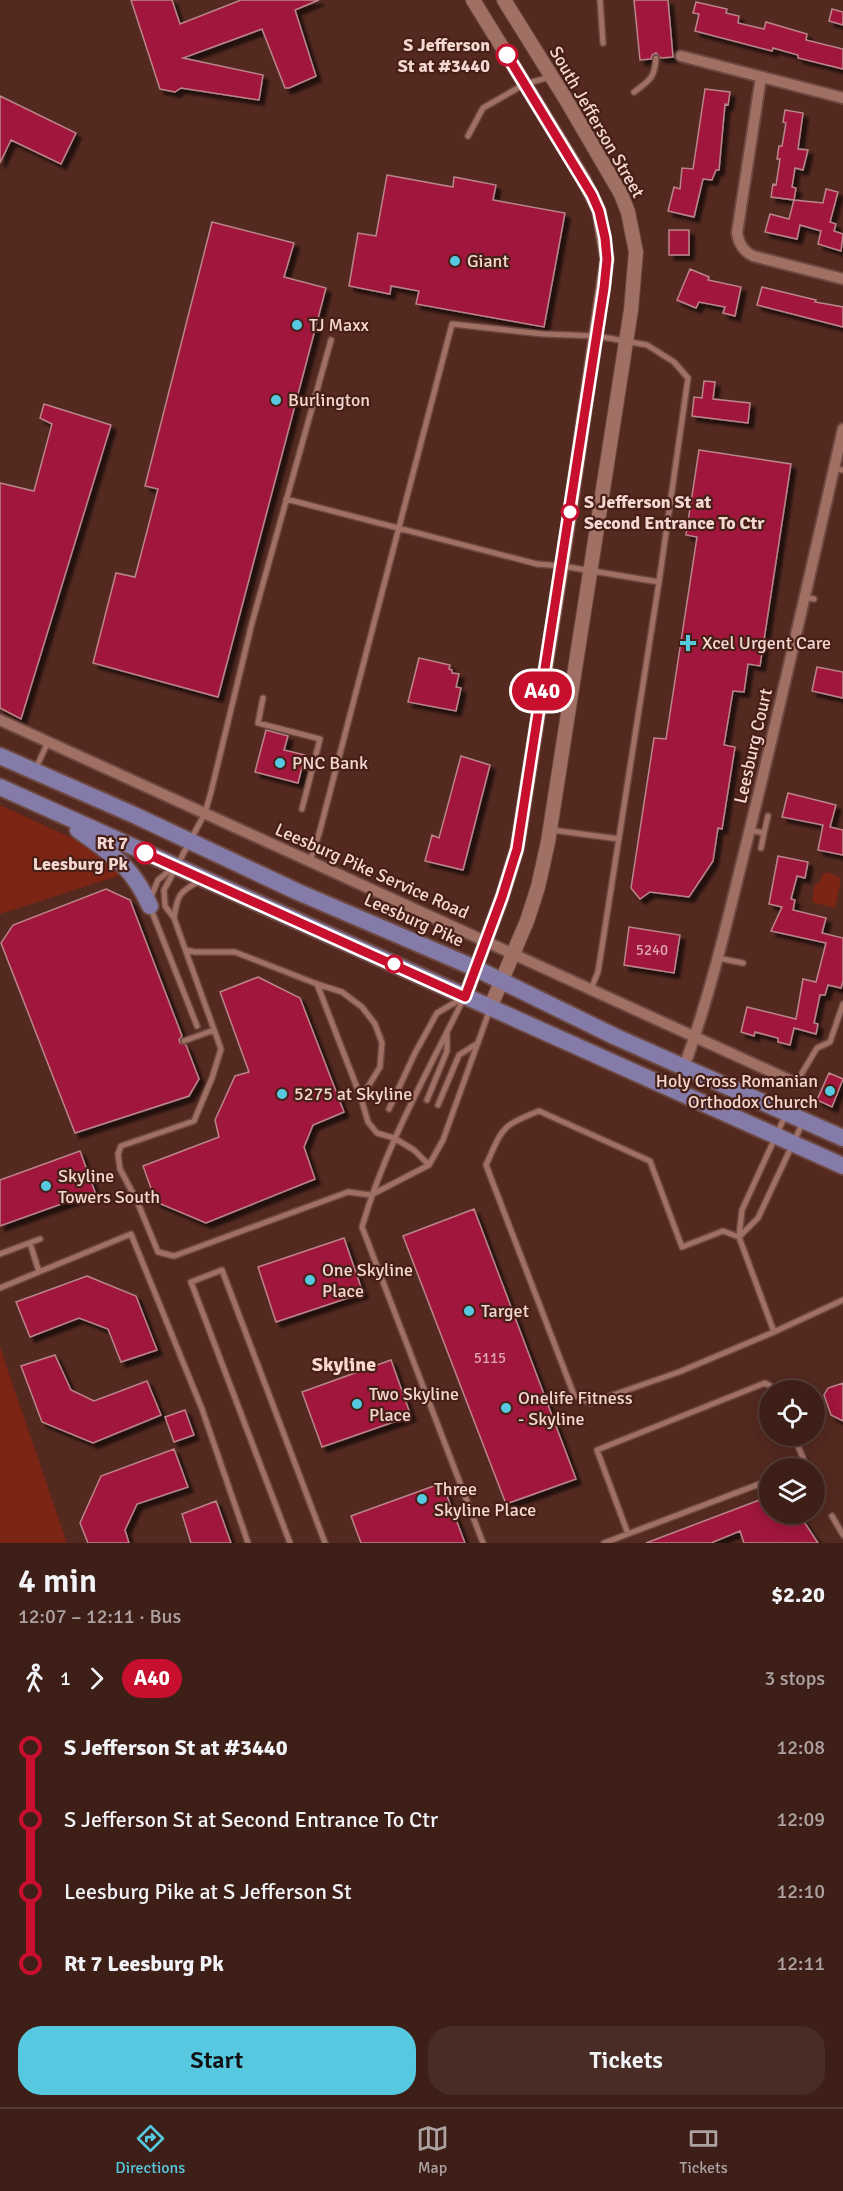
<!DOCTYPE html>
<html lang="en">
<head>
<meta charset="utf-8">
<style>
	body { margin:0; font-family:Signika,sans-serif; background:#492c25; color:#f1f3f6; height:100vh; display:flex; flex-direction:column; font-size:22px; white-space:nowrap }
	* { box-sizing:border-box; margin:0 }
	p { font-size:20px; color:#ada2a2 }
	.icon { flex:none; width:33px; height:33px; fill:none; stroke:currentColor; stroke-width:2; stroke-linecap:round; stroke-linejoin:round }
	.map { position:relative; height:1543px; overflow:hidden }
	.details { display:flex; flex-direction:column; background:#3e1f18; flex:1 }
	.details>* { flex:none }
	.badge { padding:0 12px; border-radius:20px; font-size:21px; line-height:39px }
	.buttons { position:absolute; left:759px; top:1380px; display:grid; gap:12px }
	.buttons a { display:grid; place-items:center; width:66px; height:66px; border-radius:50%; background:#3e1f18; box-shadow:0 3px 15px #0003,0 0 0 2px #573d37; font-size:30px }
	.map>.badge { position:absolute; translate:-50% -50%; box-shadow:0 0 0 3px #fff }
	.legs { display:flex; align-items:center; gap:9px; height:66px; padding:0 18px; font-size:20px }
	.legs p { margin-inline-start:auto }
	.head { display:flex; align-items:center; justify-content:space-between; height:102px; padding:0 18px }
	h1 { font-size:33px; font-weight:600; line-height:45px }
	.primary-button { display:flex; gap:12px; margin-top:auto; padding:12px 18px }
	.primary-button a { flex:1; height:69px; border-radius:24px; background:#56c9e1; color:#111; font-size:24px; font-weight:600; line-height:69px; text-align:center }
	.primary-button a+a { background:#492c25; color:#f1f3f6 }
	ul { padding:0 18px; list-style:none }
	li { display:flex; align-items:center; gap:21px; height:72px; font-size:22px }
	li i { display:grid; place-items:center; width:9px; height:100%; margin:0 8px; background:currentColor }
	li i::after { content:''; width:15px; height:15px; margin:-8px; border:4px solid; border-radius:50%; background:#3e1f18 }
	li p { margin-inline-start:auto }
	li:first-child i { background:linear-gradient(#0000 50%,currentColor 0) }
	li:last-child i { background:linear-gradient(currentColor 50%,#0000 0) }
	.menu { display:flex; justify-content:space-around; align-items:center; height:84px; border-top:2px solid #573d37; background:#3e1f18; font-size:16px; color:#ada2a2 }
	.menu a { display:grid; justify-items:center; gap:3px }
	.menu .on { color:#56c9e1 }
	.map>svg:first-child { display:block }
	.green { fill:#7c2514 }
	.building { fill:#a0173c; stroke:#ba858a; stroke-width:1.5; filter:url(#shadow) }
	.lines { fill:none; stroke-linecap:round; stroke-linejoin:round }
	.service-casing { stroke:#6c4840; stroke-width:8 }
	.minor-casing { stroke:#6c4840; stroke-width:14 }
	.tertiary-casing { stroke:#6c4840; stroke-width:16 }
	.primary-casing { stroke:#6c4840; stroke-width:20 }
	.service { stroke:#a17065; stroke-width:5 }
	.minor { stroke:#a17065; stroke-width:10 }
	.tertiary { stroke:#a17065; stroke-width:14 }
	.primary { stroke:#847ba8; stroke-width:16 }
	.line-1-casing { stroke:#fff; stroke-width:14 }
	.line-1 { stroke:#c8102e; stroke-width:9 }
	.stop-1-dot { fill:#fff; stroke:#c8102e; stroke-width:3 }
	.poi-dot { fill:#56c9e1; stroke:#481f16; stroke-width:2 }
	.labels { text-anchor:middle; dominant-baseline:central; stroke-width:4.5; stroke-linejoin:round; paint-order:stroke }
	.number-label { font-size:15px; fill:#dea7ac }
	.stop-label { font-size:18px; font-weight:bold; fill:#f3d7d1; stroke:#481f16; text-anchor:end }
	.street-label { font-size:18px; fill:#f3d7d1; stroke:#481f16 }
	.poi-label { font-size:18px; fill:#f3d7d1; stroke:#481f16; text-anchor:start }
	.neighbourhood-label { font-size:20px; font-weight:bold; fill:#fad8d1; stroke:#481f16 }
</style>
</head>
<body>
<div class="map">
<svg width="843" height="1543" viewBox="0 0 843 1543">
	<defs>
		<filter id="shadow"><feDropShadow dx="5" dy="5" stdDeviation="1.5" flood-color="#0009"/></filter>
	</defs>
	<rect width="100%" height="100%" fill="#532920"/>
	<path class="green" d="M0,805L89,846L124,874L0,914Z
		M827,872L841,878L835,908L812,902L815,884L820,882L823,874Z
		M0,1346L6,1365L67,1543H0Z"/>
	<path class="building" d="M131,0H172L180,24L241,0H319L295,10L316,76L289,88H285L262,29L183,58L263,75L259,100L181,88L175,92L160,89Z
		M634,0H668L673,57L661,58L656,53L652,55L651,59L640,60Z
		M696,2L727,9L726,13L739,16L738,23L764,29L766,22L807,34L806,40L843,49V69L798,58V55L773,48L772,51L695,31L699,14L693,13Z
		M832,9L843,12V25L829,21Z
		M705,89L730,92L728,105L725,104L719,170H716L712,180L703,179L694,217L668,211L674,187L680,189L682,168L693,169Z
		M0,96L76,133L61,164L11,140L0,163Z
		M785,110L803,113L798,149L808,150L803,170L795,168L792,187L796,188L794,200L823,203L826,189L838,192L830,222L836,224L834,231L843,234L841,251L818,244L821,231L800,225L797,239L765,232L770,214L789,219L794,200L771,197L773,184L776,185L780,159H777L779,146H782L786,123L783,122Z
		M387,175L453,187L454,177L496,185L493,200L565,213L544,327L416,304L419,291L391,286L390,294L349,286L358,233L376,236Z
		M212,222L294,243L284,277L326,288L218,697L93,663L116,573L135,577L158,489L145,486Z
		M669,230H689V255H669Z
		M690,269L709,277L708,280L741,287L735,316L723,313L725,307L699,302L696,308L677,300Z
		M762,287L816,300L815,302L843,307V327L757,305Z
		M704,381L715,382L713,399L750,403L748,423L692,416L694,397L702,398Z
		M44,404L111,425L21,719L0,708V483L34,491L52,424L40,418Z
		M699,450L791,464L760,666L748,664L744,692L733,691L724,745L735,747L722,829L718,828L713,861L689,897L650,892L640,899L631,888L654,738L666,739L697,537L686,535Z
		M419,658L450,665L449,669L452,670V673L459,674L456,687L461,688L456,711L408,702Z
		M817,667L843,672V698L812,691Z
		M266,730L288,736L284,750L305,755L298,783L255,772Z
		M461,756L490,765L463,870L425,861L432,835L439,838Z
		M788,793L836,805L830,827L843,830V855L818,850L823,825L782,817Z
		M778,856L808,862L805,878L797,876L791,899L795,900L793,910L826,918L822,933L843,938V981L841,988L828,985L825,995H820L814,1023L818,1024L816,1034L794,1028L790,1045L778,1042V1038L755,1032L754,1036L741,1032L747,1007L796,1019L803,979L816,982L826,943L771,931L782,907L769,904Z
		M106,889L130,900L182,1036L179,1040L180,1043L186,1045L199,1079L189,1096L75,1133L1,943L13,925Z
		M629,927L680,935L674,973L624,965Z
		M258,977L300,998L344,1112L313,1125L304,1147L315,1179L206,1223L156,1202L143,1166L219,1137L215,1120L235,1076L249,1072L220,992Z
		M829,1073L843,1079L832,1107L817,1100Z
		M80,1151L95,1192L0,1226V1180Z
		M474,1209L576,1479L506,1504L403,1236Z
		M344,1238L363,1293L276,1322L258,1267Z
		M87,1276L136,1296L157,1350L121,1362L108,1329L79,1318L30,1337L16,1302Z
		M55,1355L71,1390L94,1401L147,1381L161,1415L93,1443L42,1422L21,1366Z
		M391,1360L411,1416L322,1447L302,1392Z
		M843,1383V1421L831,1415L824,1395L828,1388Z
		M185,1410L194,1435L174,1442L165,1417Z
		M174,1449L188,1487L137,1504L125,1530L129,1543H88L80,1523L101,1476Z
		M442,1483L465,1543H361L351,1516Z
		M770,1496V1514H799L818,1543H744L740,1531L711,1543H646Z
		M216,1501L231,1543H191L182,1514Z"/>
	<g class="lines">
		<g class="service-casing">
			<path id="service" d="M600,0L603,43
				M634,92C649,81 655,78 656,58
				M468,136L483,108L525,84L550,77
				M331,340L252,623L211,792L205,813L164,890L165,906L174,918L221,1049L212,1078L194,1121L121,1146L118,1154L120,1169L137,1201L158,1252L174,1256L348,1192L371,1195L429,1165L443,1140L490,1009
				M834,469L843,470
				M286,499L537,564L562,566L659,582
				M805,597L814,599
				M263,698L258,723L320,739L302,809
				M35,770L48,742
				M552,830L619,839
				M750,830L764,833L768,816
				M761,848L764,833
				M310,861L319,834L452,324L543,334L597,336L647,345L674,362L688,378L659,582L601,953L598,972L591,989
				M151,897L158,880L174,867
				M151,909L197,1026
				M174,918C177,895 180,891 200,881
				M186,950L195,952H235L317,984L342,992L362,1007L375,1024L382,1043L380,1067L361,1098
				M718,958L743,963
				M317,984L361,1098L368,1122L377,1133L394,1138L414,1150L429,1165
				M464,998C427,1073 385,1147 362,1227L483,1543
				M184,1041L214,1030
				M796,1083L817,1048L830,1042L843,1004
				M427,1100L447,1051V1034
				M438,1105L459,1055L478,1043
				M389,1109L415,1053L437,1013L461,999
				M740,1236L758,1218L803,1122
				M739,1237L723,1231L682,1247L650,1161L539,1111C500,1126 503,1128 486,1165L574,1395L590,1403L679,1372L774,1332L739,1237L742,1210L786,1114
				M30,1243L39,1272
				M0,1254L40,1239
				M0,1288L131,1234L202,1409L248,1543
				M774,1332L843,1300
				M794,1436L807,1468
				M814,1482L822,1496
				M832,1516L843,1535
				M628,1534L597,1450L765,1383L778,1390
				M290,1543L191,1282L222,1270L325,1543
				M604,1543L770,1480"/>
		</g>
		<g class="minor-casing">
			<path id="minor" d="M681,56L843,98
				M761,77L737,233C739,244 743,251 753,256L843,279
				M0,720L796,1083
				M684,1067C710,996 727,922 745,849C780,709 811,569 843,429"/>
		</g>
		<g class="tertiary-casing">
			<path id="tertiary" d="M465,997L502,897L517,849L567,532L607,259L599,211L584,180L473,0
				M490,1008L527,921L538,887L548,842L631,310L636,252L628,212L621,194L565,98L504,0"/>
		</g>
		<g class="primary-casing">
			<path id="primary" d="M0,756L132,814L298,892L475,968L616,1037L843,1138
				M0,787L843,1166
				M78,830C113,855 132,866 150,906"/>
		</g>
		<use href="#service" class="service"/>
		<use href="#minor" class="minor"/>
		<use href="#tertiary" class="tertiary"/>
		<use href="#primary" class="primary"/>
	</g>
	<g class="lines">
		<g class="line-1-casing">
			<path id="line-1" d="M145,853L465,997L502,897L517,849L604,288L607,259L605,238L599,211L592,195L507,55"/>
		</g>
		<use href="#line-1" class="line-1"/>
	</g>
	<g class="stop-1-dot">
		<circle cx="507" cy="55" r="10"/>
		<circle cx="570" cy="512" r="8"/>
		<circle cx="145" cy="853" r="10"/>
		<circle cx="394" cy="964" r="8"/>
	</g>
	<g class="poi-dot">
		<circle cx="455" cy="261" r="6"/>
		<circle cx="297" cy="325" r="6"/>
		<circle cx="276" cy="400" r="6"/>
		<path d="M685 634h6v6h6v6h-6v6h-6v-6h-6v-6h6z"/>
		<circle cx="280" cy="763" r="6"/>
		<circle cx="830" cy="1091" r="6"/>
		<circle cx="282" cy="1094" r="6"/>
		<circle cx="46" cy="1186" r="6"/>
		<circle cx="310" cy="1280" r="6"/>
		<circle cx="469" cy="1311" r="6"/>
		<circle cx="357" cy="1404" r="6"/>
		<circle cx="506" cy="1408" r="6"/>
		<circle cx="422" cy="1499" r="6"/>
	</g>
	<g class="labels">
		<g class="number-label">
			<text x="652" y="950">5240</text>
			<text x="490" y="1358">5115</text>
		</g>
		<g class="stop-label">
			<text x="490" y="45">S Jefferson<tspan x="490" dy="21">St at #3440</tspan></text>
			<text x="584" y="502" text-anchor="start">S Jefferson St at<tspan x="584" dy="21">Second Entrance To Ctr</tspan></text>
			<text x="128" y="843">Rt 7<tspan x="128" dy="21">Leesburg Pk</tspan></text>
		</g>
		<g class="street-label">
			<text transform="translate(597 122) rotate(60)">South Jefferson Street</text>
			<text transform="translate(753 746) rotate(-77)">Leesburg Court</text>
			<text transform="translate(372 871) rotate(24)">Leesburg Pike Service Road</text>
			<text transform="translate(414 920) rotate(24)">Leesburg Pike</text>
		</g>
		<g class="poi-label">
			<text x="467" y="261">Giant</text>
			<text x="309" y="325">TJ Maxx</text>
			<text x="288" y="400">Burlington</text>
			<text x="702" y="643">Xcel Urgent Care</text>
			<text x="292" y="763">PNC Bank</text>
			<text x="818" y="1081" text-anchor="end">Holy Cross Romanian<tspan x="818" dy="21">Orthodox Church</tspan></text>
			<text x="294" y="1094">5275 at Skyline</text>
			<text x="58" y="1176">Skyline<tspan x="58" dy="21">Towers South</tspan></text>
			<text x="322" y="1270">One Skyline<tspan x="322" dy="21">Place</tspan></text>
			<text x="481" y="1311">Target</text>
			<text x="369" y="1394">Two Skyline<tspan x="369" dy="21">Place</tspan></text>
			<text x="518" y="1398">Onelife Fitness<tspan x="518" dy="21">- Skyline</tspan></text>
			<text x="434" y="1489">Three<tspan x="434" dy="21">Skyline Place</tspan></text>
		</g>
		<g class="neighbourhood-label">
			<text x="344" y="1364">Skyline</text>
		</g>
	</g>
</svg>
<div class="buttons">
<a><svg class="icon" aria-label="locate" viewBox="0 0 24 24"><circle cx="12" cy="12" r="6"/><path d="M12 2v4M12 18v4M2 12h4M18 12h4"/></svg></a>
<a><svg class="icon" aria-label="layers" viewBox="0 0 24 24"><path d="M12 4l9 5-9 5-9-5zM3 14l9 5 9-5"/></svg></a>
</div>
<b class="badge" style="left:542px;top:691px;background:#c8102e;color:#fff">A40</b>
</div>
<section class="details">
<div class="head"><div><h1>4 min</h1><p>12:07 – 12:11 · Bus</p></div><b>$2.20</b></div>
<div class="legs"><svg class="icon" aria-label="walk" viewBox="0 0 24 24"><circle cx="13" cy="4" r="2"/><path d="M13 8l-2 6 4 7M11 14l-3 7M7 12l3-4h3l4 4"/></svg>1<svg class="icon" aria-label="forward" viewBox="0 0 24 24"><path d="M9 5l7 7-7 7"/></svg><b class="badge" style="background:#c8102e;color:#fff">A40</b><p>3 stops</p></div>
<ul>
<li><i style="color:#c8102e"></i><b>S Jefferson St at #3440</b><p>12:08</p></li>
<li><i style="color:#c8102e"></i><span>S Jefferson St at Second Entrance To Ctr</span><p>12:09</p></li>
<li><i style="color:#c8102e"></i><span>Leesburg Pike at S Jefferson St</span><p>12:10</p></li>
<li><i style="color:#c8102e"></i><b>Rt 7 Leesburg Pk</b><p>12:11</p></li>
</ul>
<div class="primary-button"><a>Start</a><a>Tickets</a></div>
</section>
<nav class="menu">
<a class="on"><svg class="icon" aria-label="directions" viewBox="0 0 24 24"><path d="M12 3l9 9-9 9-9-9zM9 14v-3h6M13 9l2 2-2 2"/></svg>Directions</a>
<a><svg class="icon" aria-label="map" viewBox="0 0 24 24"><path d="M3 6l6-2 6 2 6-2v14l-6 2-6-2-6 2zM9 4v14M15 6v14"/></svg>Map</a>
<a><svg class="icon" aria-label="tickets" viewBox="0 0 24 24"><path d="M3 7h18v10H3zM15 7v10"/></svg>Tickets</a>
</nav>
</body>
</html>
